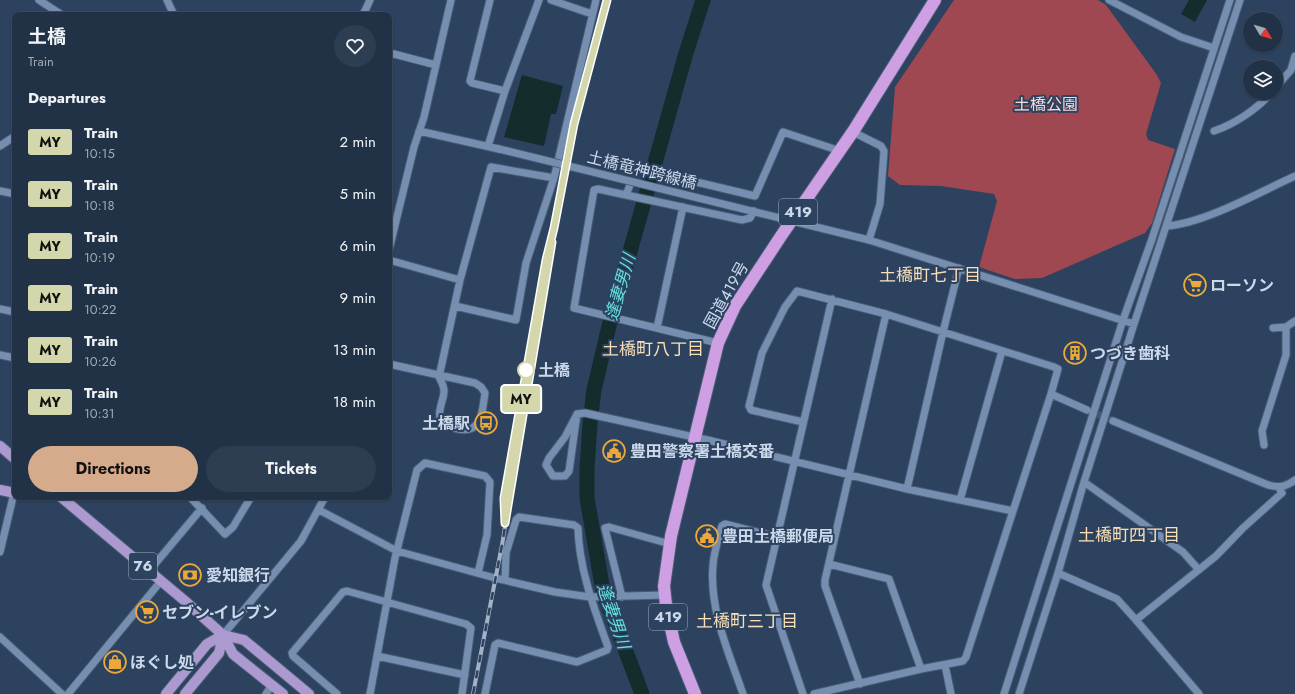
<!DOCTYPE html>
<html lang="en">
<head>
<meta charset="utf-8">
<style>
	body { margin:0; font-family:Jost,"Noto Sans JP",sans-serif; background:#2d3e52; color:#f1f3f6; height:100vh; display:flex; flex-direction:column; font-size:15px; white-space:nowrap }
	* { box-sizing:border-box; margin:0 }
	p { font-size:13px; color:#a2aab4 }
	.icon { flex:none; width:22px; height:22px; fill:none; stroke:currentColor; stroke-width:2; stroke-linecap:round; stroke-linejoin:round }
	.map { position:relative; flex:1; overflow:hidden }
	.panel { position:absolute; left:12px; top:12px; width:380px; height:488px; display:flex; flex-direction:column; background:#213247; border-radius:8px; box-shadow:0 1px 3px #0004,0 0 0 1px #3e4d60 }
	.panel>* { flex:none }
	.badge { padding:0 8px; border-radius:3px; font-size:14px; line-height:26px }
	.needle { width:26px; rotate:128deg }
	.controls { position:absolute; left:1243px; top:12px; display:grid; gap:8px }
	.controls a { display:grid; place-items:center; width:40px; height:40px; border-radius:50%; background:#213247; box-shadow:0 1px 3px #0004,0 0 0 1px #3e4d60; font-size:20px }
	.map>.badge { position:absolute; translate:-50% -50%; box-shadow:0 0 0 2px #fff }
	h2 { padding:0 16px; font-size:15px; line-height:36px }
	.round { display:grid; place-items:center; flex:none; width:42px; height:42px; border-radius:21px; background:#2d3e52 }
	.overview { display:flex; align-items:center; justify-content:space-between; height:68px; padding:0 16px }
	h1 { font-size:19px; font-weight:700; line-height:30px }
	.action { display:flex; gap:8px; margin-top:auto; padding:8px 16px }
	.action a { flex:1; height:46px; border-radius:24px; background:#d6ab8b; color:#111; font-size:16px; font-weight:700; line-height:46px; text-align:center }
	.action a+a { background:#2d3e52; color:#f1f3f6 }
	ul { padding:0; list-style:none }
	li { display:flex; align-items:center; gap:12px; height:52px; padding:0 16px }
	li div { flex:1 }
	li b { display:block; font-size:15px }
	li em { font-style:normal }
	li .badge { min-width:44px; font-weight:700; text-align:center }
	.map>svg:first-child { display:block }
	.green { fill:#a04852 }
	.water { fill:#142c2c }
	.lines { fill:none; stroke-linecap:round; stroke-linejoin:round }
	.river { stroke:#142c2c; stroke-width:15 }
	.minor-tunnel { stroke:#445974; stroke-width:7; stroke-dasharray:7 3.5; stroke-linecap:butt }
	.minor-casing { stroke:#4a5d75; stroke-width:9 }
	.major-casing { stroke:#4a5d75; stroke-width:12 }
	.highway-casing { stroke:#4a5d75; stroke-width:14 }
	.minor { stroke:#768fb0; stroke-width:7 }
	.major { stroke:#ab99cf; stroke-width:10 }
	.highway { stroke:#cf9fe4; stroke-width:12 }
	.rail-casing { stroke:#a3b2c7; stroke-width:4 }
	.rail { stroke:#2c425f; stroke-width:2.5; stroke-dasharray:8; stroke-linecap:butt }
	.minor-bridge-casing { stroke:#4a5d75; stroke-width:9; stroke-linecap:butt }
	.minor-bridge { stroke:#768fb0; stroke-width:7 }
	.line-casing { stroke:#fff; stroke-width:9 }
	.line { stroke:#d4d7ab; stroke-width:6 }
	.stop-dot { fill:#fff; stroke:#d4d7ab; stroke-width:2 }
	.labels { text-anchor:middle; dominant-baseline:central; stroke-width:4; stroke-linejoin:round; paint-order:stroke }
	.shield { fill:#2c425f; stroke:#9cacc1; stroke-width:1 }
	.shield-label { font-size:15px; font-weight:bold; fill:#ccd9eb }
	.park-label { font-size:16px; fill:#f8d7d8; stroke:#2c425f }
	.street-label { font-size:16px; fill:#ccd9eb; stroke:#2c425f }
	.poi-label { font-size:16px; font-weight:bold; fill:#ccd9eb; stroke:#2c425f; text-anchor:start }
	.stop-label { font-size:16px; font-weight:bold; fill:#ccd9eb; stroke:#2c425f; text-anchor:start }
	.neighbourhood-label { font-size:17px; fill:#fadeb7; stroke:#2c425f }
	.water-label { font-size:17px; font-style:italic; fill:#64dedf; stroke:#2c425f }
</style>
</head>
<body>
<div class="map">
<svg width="1295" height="694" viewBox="0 0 1295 694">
	<rect width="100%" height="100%" fill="#2c425f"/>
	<path class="green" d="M954,0H1098L1106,5L1157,75L1161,83L1146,134L1148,140L1175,149L1152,223L1145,233L1042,278L1015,279L979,267L997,201L994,194L941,186L900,185L888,176L895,87Z"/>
	<path class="water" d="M1189,0H1207L1195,22L1181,14Z
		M522,75L563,86L556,114H551L544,146L504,137Z"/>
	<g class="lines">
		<path class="river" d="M642,694L603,591L587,498V469L590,423L594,390L609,326L686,53L703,0"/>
		<path class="minor-tunnel" d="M1088,410L1113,421"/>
		<g class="minor-casing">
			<path id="minor" d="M39,0L62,15
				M167,0L174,15
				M490,0L470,81L472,83L505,91
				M551,0L592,14
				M1109,0L1181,37L1214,48
				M363,15L370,0
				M389,58L391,54H394L436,65
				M1276,87L1291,70L1295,56
				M419,131L499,149
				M1214,131C1235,124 1257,109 1271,93
				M853,132L881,146L884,151L880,204L869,240
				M0,146L15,136
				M488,146L505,91L539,0
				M663,174L755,196L783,132L840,151
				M630,185L626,195L598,189L594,190L574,308L718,343
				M0,191L15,194
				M626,195L742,220L750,218L754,211
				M731,206L869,240L1134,324
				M1167,226C1205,223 1260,192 1295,176
				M389,250L414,147L424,117L451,0
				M389,260L460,280
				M455,306L516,320L526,263L554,178L596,0
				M0,309L15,312
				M657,328L683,207
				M1273,328L1286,327L1295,321
				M0,355L15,358
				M389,364L475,383L481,387L485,393C482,411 483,434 458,429C454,428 448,427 444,424C434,416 444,401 444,391C444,386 441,381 439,377L460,280L491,167L554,178
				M577,414L565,437L549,458L546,465L553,476H565L569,471L577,414L585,413L712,441L907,489L1013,511L1051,394L1087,410
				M1113,421L1268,485C1280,488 1285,487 1295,480
				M803,422L751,410L749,406L762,353L785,307L797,291L886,314L1054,367L1058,369L1051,394
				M1264,445L1262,431L1286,355V327
				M1084,482L1183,552L1199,570
				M907,489L943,332L959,268
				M190,497L225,534L233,527L251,497
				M960,500L1002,351
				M319,510L397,551L495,578L555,592L590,597L665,595
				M0,552L14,493
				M149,571L202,508
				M1058,573L1117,599L1136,620
				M622,597L605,528L609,527L670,544
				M223,635L301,541L325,497
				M0,637L62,694
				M377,656L465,675
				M945,665L951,694
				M921,669L963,661L966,657L1013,511
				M860,684L825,586V580L886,314
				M68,694L161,581
				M266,694L272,685
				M337,694L293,656L292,653L343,592L347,591L466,624L471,628L462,694
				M370,694L395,558L417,470L425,463L485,476L490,482L487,535L478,573
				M485,694L495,645L498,643L577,662L607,650L608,647C594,608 579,569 578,528L574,525L519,517L516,520L506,553L505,580
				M743,694C729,653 709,610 713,565C714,552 718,539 722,526L725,524L777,537
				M803,694L766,585L832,299
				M814,694L921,669L889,579L829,564
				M1004,694L1123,320L1152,239L1230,0
				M1019,694L1058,573L1084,482L1134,324L1240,0
				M1199,694L1136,620L1216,556L1243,528L1282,493L1279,488"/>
		</g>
		<g class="major-casing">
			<path id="major" d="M0,446L15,459
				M0,490L15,493
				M61,497L185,601L223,635L233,654L283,694
				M223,635L244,640L309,694
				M166,694L207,644L223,635
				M185,694L219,653L223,635"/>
		</g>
		<g class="highway-casing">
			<path id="highway" d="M695,694L674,642L666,605L664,586L671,536L718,343L735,306L781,236L854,130L935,0"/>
		</g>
		<use href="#minor" class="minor"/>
		<use href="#major" class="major"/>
		<use href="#highway" class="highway"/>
		<g class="rail-casing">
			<path id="rail" d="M473,694L502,545L554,228L574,124L607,0"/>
		</g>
		<use href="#rail" class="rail"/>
		<g class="minor-bridge-casing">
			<path id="minor-bridge" d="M499,149L731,206"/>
		</g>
		<use href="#minor-bridge" class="minor-bridge"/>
	</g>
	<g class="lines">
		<g class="line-casing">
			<path id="line" d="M552,242L505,523L504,498L546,260L554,228L574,124L607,0"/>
		</g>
		<use href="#line" class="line"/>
	</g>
	<defs>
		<g id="supermarket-ring" transform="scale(1.15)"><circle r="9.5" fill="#2c425f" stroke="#eca93a" stroke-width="1.5"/><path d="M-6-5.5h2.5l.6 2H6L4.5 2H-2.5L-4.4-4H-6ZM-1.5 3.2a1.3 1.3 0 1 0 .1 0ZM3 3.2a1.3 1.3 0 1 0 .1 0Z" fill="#eca93a"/></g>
		<g id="building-ring" transform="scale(1.15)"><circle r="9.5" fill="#2c425f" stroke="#eca93a" stroke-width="1.5"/><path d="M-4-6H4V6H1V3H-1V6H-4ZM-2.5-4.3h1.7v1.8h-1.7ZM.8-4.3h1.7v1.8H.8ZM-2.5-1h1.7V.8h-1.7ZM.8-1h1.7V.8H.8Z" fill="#eca93a"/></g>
		<g id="bus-ring" transform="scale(1.15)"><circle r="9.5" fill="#2c425f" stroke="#eca93a" stroke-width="1.5"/><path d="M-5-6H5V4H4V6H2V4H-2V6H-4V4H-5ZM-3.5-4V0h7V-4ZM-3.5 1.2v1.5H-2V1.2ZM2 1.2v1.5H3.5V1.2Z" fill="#eca93a"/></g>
		<g id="civic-ring" transform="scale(1.15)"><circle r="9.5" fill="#2c425f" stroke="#eca93a" stroke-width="1.5"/><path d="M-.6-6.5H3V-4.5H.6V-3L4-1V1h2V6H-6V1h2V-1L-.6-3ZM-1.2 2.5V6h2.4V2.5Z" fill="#eca93a"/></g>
		<g id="bank-ring" transform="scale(1.15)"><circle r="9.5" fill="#2c425f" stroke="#eca93a" stroke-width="1.5"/><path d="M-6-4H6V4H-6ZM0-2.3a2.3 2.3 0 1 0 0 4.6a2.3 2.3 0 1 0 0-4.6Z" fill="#eca93a"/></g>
		<g id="shop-ring" transform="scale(1.15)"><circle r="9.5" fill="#2c425f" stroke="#eca93a" stroke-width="1.5"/><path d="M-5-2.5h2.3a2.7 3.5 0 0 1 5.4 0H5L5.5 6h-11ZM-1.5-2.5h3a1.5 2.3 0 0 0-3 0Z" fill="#eca93a"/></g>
	</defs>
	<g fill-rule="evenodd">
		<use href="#supermarket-ring" x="1195" y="285"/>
		<use href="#building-ring" x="1075" y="353"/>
		<use href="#bus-ring" x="486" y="423"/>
		<use href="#civic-ring" x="614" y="451"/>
		<use href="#civic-ring" x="707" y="536"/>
		<use href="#bank-ring" x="190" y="575"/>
		<use href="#supermarket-ring" x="147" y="612"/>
		<use href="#shop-ring" x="115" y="662"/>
	</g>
	<circle class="stop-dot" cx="526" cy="370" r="8"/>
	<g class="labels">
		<g class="shield">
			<rect x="779" y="199" width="38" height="26" rx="3"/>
			<rect x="129" y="553" width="28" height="26" rx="3"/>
			<rect x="649" y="604" width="38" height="26" rx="3"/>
		</g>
		<g class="shield-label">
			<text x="798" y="212">419</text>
			<text x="143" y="566">76</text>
			<text x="668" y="617">419</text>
		</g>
		<g class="park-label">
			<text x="1046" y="104">土橋公園</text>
		</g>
		<g class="street-label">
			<text transform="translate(642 170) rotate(14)">土橋竜神跨線橋</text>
			<text transform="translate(726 295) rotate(-61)">国道419号</text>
		</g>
		<g class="poi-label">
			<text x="1210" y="285">ローソン</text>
			<text x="1090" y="353">つづき歯科</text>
			<text x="470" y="423" text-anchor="end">土橋駅</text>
			<text x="630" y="451">豊田警察署土橋交番</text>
			<text x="722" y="536">豊田土橋郵便局</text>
			<text x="206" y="575">愛知銀行</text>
			<text x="162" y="612">セブン-イレブン</text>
			<text x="130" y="662">ほぐし処</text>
		</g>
		<g class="stop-label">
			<text x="538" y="370">土橋</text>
		</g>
		<g class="neighbourhood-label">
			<text x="930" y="275">土橋町七丁目</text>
			<text x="653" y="349">土橋町八丁目</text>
			<text x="1129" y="535">土橋町四丁目</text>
			<text x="747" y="621">土橋町三丁目</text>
		</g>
		<g class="water-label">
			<text transform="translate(620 287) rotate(-74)">逢妻男川</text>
			<text transform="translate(614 616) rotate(71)">逢妻男川</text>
		</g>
	</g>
</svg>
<div class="controls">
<a><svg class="needle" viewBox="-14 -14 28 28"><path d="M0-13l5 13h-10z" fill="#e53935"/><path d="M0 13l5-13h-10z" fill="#a2aab4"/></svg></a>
<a><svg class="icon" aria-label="layers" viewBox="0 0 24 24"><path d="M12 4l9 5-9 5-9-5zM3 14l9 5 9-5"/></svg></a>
</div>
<b class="badge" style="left:521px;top:399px;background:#d4d7ab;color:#111">MY</b>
<section class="panel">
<div class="overview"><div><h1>土橋</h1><p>Train</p></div><a class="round"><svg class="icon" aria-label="heart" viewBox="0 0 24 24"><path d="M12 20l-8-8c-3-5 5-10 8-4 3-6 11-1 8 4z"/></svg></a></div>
<h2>Departures</h2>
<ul>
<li><span class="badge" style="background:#d4d7ab;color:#111">MY</span><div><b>Train</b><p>10:15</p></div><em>2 min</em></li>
<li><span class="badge" style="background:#d4d7ab;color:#111">MY</span><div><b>Train</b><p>10:18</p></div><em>5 min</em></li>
<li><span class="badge" style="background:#d4d7ab;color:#111">MY</span><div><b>Train</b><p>10:19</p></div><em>6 min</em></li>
<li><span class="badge" style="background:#d4d7ab;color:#111">MY</span><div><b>Train</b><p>10:22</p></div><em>9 min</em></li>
<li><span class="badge" style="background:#d4d7ab;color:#111">MY</span><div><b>Train</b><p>10:26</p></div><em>13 min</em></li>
<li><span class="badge" style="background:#d4d7ab;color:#111">MY</span><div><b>Train</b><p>10:31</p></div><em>18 min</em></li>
</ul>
<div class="action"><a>Directions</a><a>Tickets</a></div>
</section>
</div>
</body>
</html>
